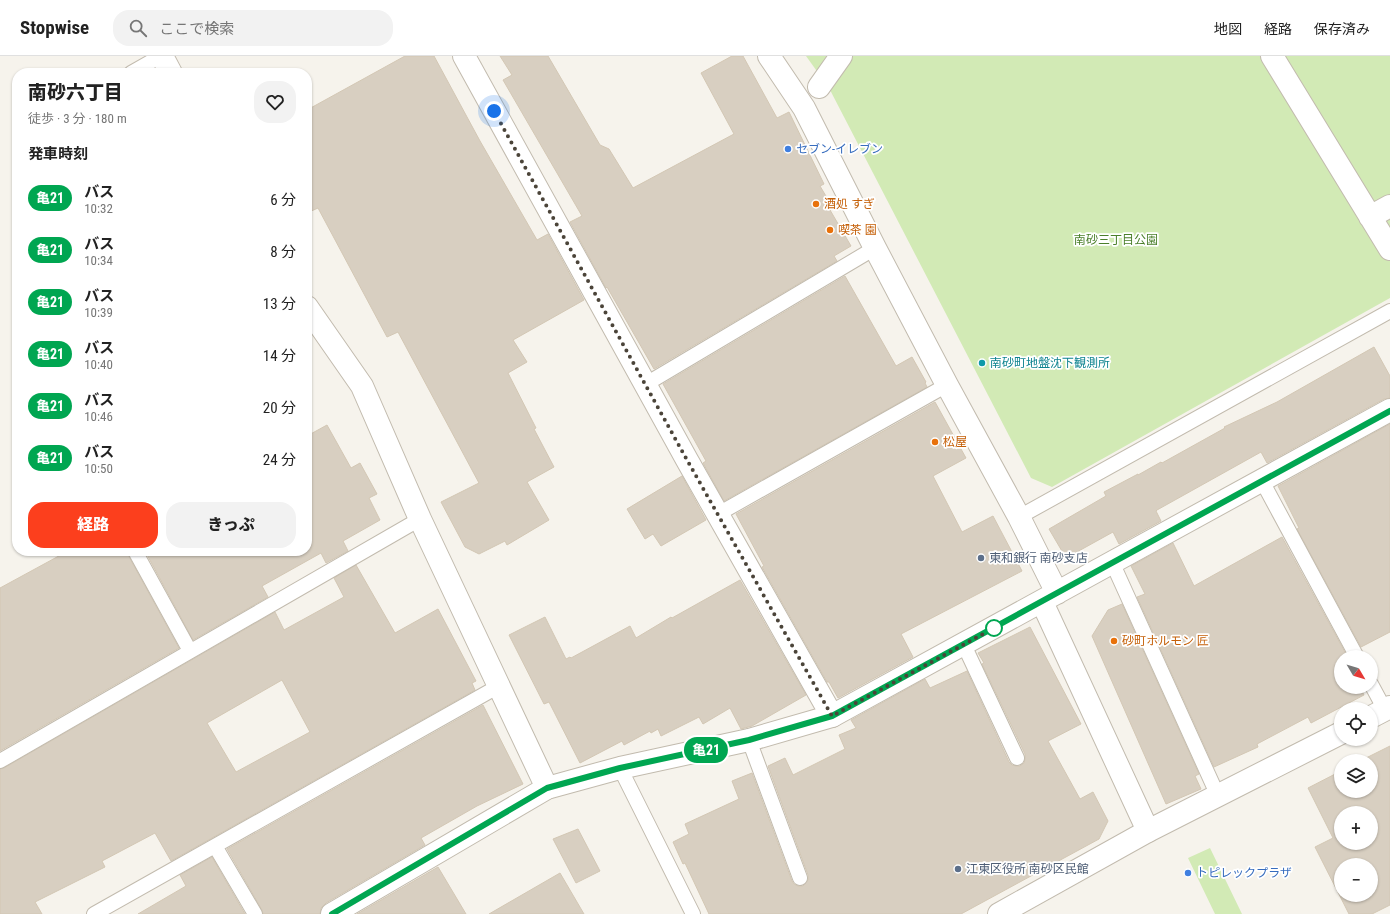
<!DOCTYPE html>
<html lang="ja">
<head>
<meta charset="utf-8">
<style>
	body { margin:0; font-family:"Roboto Condensed","Noto Sans JP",sans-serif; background:#f2f2f2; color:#222; height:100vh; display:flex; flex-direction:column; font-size:15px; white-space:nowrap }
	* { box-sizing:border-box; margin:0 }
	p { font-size:13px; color:#767676 }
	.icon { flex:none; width:22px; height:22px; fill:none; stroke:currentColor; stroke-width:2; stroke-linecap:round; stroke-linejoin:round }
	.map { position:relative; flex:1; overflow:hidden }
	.sheet { position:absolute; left:12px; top:12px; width:300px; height:488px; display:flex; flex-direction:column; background:#fff; border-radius:16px; box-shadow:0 1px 3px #0004 }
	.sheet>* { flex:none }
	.badge { padding:0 8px; border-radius:13px; font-size:14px; line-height:26px }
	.needle { width:26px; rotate:128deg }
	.tools { position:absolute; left:1334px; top:594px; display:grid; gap:8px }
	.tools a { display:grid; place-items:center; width:44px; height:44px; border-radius:50%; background:#fff; box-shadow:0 1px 3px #0004; font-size:20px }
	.you { position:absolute; width:20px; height:20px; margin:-10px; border:3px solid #fff; border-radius:50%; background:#1a73e8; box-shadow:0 0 0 6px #1a73e833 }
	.map>.badge { position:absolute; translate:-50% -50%; box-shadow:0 0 0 2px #fff }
	h2 { padding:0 16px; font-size:15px; line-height:36px }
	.round { display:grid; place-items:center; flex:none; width:42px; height:42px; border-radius:16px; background:#f2f2f2 }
	.head { display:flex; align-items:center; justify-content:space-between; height:68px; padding:0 16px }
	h1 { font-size:19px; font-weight:800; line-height:30px }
	.button { display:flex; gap:8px; margin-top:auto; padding:8px 16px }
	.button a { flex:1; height:46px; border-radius:16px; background:#fc3f1d; color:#fff; font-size:16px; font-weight:800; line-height:46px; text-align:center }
	.button a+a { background:#f2f2f2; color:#222 }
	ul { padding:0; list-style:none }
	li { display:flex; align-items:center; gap:12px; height:52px; padding:0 16px }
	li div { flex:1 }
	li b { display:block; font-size:15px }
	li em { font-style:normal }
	li .badge { min-width:44px; font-weight:700; text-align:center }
	header { display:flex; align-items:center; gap:24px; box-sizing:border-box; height:56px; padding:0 20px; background:#fff; border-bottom:1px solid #e0e0e0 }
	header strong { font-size:19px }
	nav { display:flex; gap:22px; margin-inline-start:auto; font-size:14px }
	.search { width:280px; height:36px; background:#f2f2f2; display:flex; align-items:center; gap:10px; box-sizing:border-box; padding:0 14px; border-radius:16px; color:#767676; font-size:15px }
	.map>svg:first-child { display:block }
	.green { fill:#d2eab5 }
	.building { fill:#d8cfc1; stroke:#d3c7b4; fill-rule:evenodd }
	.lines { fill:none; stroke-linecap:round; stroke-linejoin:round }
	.service-casing { stroke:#c2bbae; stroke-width:16 }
	.pedestrian-casing { stroke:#c2bbae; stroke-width:24 }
	.minor-casing { stroke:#c2bbae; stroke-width:24 }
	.tertiary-casing { stroke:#c2bbae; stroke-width:24 }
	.service { stroke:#fff; stroke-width:14 }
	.pedestrian { stroke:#fff; stroke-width:22 }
	.minor { stroke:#fff; stroke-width:22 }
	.tertiary { stroke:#fff; stroke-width:22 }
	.line-casing { stroke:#fff; stroke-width:9 }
	.line { stroke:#00a651; stroke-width:6 }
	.walk { stroke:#4b4439; stroke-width:4; stroke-dasharray:0 7.2 }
	.shop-dot { fill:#3f7fe0; stroke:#fff; stroke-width:1.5 }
	.food-dot { fill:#e8710a; stroke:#fff; stroke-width:1.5 }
	.culture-dot { fill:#0f9aa8; stroke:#fff; stroke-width:1.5 }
	.service-dot { fill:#5c6f8a; stroke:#fff; stroke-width:1.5 }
	.stop-dot { fill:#fff; stroke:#00a651; stroke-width:2 }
	.labels { text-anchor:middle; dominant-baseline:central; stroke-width:3.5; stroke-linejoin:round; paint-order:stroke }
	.shop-label { font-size:12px; fill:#366cbe; stroke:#fff; text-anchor:start }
	.food-label { font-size:12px; fill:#c56008; stroke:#fff; text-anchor:start }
	.park-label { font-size:12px; fill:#4a7f2a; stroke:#fff }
	.culture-label { font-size:12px; fill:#0d838f; stroke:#fff; text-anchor:start }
	.service-label { font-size:12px; fill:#4e5e75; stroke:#fff; text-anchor:start }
</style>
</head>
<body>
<header>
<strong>Stopwise</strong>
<div class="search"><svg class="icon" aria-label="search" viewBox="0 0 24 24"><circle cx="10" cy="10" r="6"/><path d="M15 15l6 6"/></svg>ここで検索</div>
<nav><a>地図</a><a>経路</a><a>保存済み</a></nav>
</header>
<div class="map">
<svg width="1390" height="858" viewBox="0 0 1390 858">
	<rect width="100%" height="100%" fill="#f6f3ec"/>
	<path class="green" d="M806,0H1390V242L1052,431L1031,422L829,32Z
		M1210,792L1242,858H1215L1188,802Z"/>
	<path class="building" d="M405,0H434L480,85L537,184L548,178L584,244L513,284L527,306L508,317L536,372L534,373L554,411L527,426L549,464L507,489L505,485L479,498L465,491L441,446L479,427L398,276L387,281L318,152L307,157V54Z
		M500,0H548L600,89L609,93L633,132L734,78L701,17L732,0H743L777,62L789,56L824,128L820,130L833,152L830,154L851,190L834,200L837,205L654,313L607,231L606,232L570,166L582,160L503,24L512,19Z
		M845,220L896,310L912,301L926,326L925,327L927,331L724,445L703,407L706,405L663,328Z
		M1374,291L1390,320V342L1384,343L1267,407L1261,396L1157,454L1156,455L1161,465L1119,488L1113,476L1066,502L1049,473L1106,440L1104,436L1138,418V419L1161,406L1162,407L1225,372L1224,371L1277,346Z
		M935,346L966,402L933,420L962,476L993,460L1022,515L901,578L913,601L838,642L829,626H827L762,511L764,510L736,458Z
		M1390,368V576L1361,591L1297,473L1299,472L1278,430Z
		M327,369L351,412L360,407L377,438L369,442L380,464L343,485L348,495L326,507L321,497L262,530L268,541L193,584L145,495H307V380Z
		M682,420L706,464L661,490L653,478L645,483L627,453Z
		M1282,481L1346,598L1343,600L1344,601H1341V631H1360L1364,639L1311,667L1308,661L1257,688L1258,691L1214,711L1137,541L1145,538L1131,510L1173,487L1194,530Z
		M68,495H127L128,499L179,592L0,695V532Z
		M356,509L395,577L438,553L476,625L472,627L475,634L171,805L155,777L102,805L105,811L35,846L42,858H0V713L4,712L275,556L284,574L344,541L334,522ZM282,624L310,676L236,716L207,667Z
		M740,524L806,639L752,670L741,673L730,652L703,668L699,661L661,680L658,673L651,677L650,675L624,689L622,685L580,707L549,646L544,648L509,579L545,561L566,603L570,601L571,602L630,570L636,582L671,561L672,562Z
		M1122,548L1199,718L1195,720L1201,733L1166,748L1092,580L1108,554Z
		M1030,571L1081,668L1048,685L1080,743L1093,736L1108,765L1099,783L961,858H709L685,807L683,808L673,786L689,778L685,768L739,743L732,725L752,717L792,825L794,828L798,830H803L808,824V819L768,710L785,702L793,719L845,693L839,679L856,672L851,664L925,623L930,632L967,615L1009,706L1012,709L1016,710H1020L1024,707L1025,703V698L982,608L984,607L978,597Z
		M483,649L523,728L477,750L421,782L425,789L326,847L321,852L320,858H263L262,854L227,793Z
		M1390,690V849L1372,858H1349L1315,791L1333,782L1308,732L1341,715V735H1371V705H1360ZM1341,757H1371V787H1341ZM1341,809H1371V839H1341Z
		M578,773L600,815L576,827L553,783Z
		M212,801L245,858H138L186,830L180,819Z
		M438,811L466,858H357Z
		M560,817L584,858H489Z"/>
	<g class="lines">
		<g class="service-casing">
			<path id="service" d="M131,17L161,0
				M646,328L875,192
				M1262,425L1357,601
				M718,458L947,329
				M1019,461L1390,255
				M135,495L190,595
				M1112,506L1218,740
				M964,589L1017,702
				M1371,628L1385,654
				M749,684L800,822
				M0,705L420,463
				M620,712L693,858
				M215,790L255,858
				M94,858L499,630"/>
		</g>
		<g class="pedestrian-casing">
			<path id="pedestrian" d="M1272,0L1390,193
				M819,31L841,0
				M1370,161L1390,150"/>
		</g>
		<g class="minor-casing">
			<path id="minor" d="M162,0L171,17
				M464,0L687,404L832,660
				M307,251L362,330L420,463L547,732
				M1371,661L1390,651
				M999,858L1148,775L1341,677"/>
		</g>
		<g class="tertiary-casing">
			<path id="tertiary" d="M769,0L804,52L875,192L947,329L1019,461L1057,537
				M1042,546L1148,775
				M332,858L547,732L620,712L749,684L832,660L1390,354"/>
		</g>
		<use href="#service" class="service"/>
		<use href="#pedestrian" class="pedestrian"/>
		<use href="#minor" class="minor"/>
		<use href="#tertiary" class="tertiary"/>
	</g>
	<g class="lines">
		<g class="line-casing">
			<path id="line" d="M332,858L547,732L620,712L749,684L832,660L1390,355"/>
		</g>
		<use href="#line" class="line"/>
		<path class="walk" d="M494,55L687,404L832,660L994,572"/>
	</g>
	<g class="shop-dot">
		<circle cx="788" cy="93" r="4"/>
		<circle cx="1188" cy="817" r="4"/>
	</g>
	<g class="food-dot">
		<circle cx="816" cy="148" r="4"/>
		<circle cx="830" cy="174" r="4"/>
		<circle cx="935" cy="386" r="4"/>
		<circle cx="1114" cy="585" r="4"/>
	</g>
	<circle class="culture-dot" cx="982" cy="307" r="4"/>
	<g class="service-dot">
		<circle cx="981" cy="502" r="4"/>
		<circle cx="958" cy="813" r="4"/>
	</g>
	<circle class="stop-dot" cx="994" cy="572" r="8"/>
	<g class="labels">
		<g class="shop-label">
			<text x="796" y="93">セブン-イレブン</text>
			<text x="1196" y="817">トピレックプラザ</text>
		</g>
		<g class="food-label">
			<text x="824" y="148">酒処 すぎ</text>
			<text x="838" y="174">喫茶 園</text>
			<text x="943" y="386">松屋</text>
			<text x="1122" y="585">砂町ホルモン 匠</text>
		</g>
		<g class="park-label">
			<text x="1116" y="184">南砂三丁目公園</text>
		</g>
		<g class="culture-label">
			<text x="990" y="307">南砂町地盤沈下観測所</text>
		</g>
		<g class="service-label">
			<text x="989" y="502">東和銀行 南砂支店</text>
			<text x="966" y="813">江東区役所 南砂区民館</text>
		</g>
	</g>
</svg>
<div class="tools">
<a><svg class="needle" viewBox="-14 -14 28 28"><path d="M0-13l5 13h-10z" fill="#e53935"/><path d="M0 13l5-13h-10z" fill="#767676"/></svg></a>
<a><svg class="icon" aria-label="locate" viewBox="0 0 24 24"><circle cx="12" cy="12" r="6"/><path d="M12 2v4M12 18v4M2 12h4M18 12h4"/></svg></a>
<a><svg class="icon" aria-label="layers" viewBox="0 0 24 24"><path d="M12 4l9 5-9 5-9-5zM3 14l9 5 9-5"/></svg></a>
<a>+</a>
<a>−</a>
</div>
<div class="you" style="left:494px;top:55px"></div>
<b class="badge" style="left:706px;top:694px;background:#00a651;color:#fff">亀21</b>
<section class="sheet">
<div class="head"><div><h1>南砂六丁目</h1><p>徒歩 · 3 分 · 180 m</p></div><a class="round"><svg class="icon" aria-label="heart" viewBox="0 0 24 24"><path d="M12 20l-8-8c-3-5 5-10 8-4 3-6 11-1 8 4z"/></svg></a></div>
<h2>発車時刻</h2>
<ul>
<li><span class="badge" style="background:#00a651;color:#fff">亀21</span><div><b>バス</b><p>10:32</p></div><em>6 分</em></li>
<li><span class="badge" style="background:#00a651;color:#fff">亀21</span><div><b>バス</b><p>10:34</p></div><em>8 分</em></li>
<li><span class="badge" style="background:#00a651;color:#fff">亀21</span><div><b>バス</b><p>10:39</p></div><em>13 分</em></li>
<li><span class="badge" style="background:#00a651;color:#fff">亀21</span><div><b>バス</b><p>10:40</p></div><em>14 分</em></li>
<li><span class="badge" style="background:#00a651;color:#fff">亀21</span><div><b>バス</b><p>10:46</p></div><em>20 分</em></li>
<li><span class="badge" style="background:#00a651;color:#fff">亀21</span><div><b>バス</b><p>10:50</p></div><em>24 分</em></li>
</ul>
<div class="button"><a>経路</a><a>きっぷ</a></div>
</section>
</div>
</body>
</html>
